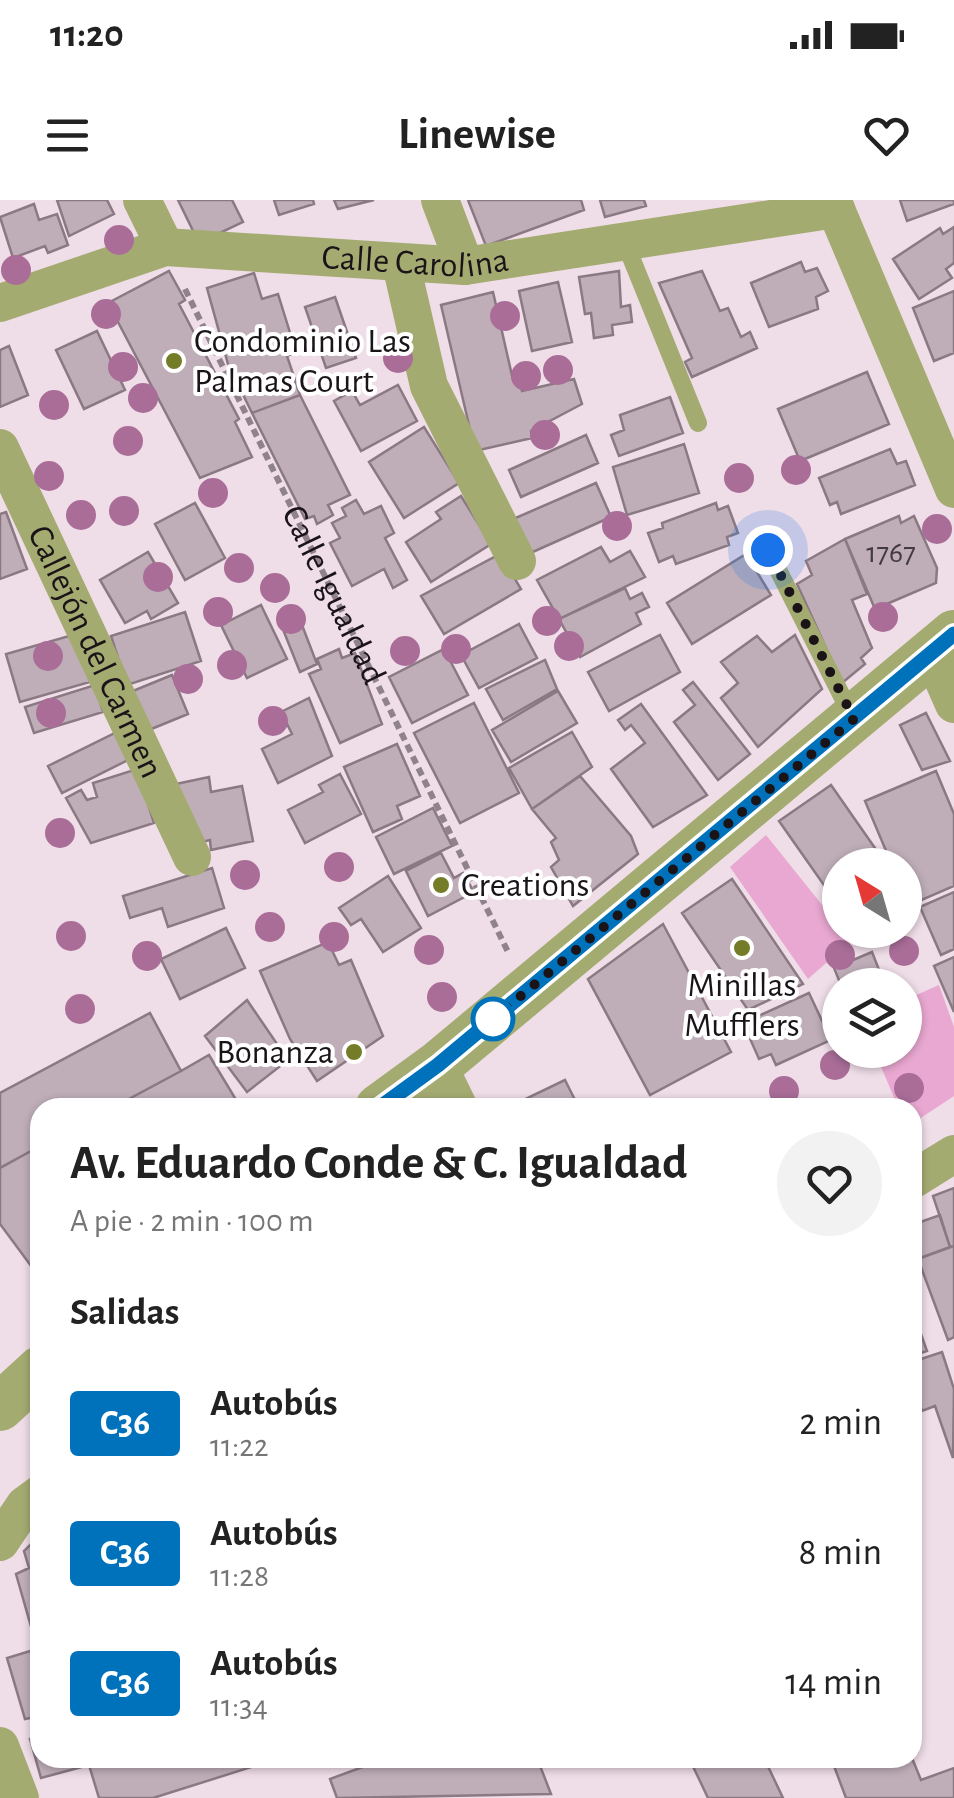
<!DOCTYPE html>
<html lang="es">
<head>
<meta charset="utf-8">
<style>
	body { margin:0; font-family:"Alegreya Sans",sans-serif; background:#f2f2f2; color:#222; height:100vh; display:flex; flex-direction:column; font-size:38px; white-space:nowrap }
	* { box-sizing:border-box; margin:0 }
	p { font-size:32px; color:#767676 }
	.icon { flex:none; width:55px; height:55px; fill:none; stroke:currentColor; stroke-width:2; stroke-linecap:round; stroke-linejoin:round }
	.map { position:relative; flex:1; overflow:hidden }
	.drawer { position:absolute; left:30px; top:898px; width:892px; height:670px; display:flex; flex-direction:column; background:#fff; border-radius:30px; box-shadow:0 2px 8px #0004 }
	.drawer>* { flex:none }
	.badge { padding:0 20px; border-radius:8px; font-size:35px; line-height:65px }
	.needle { width:65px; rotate:323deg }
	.buttons { position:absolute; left:822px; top:648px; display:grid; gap:20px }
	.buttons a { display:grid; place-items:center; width:100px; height:100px; border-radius:50%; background:#fff; box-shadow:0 2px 8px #0004; font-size:50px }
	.you { position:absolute; width:50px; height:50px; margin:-25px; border:8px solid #fff; border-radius:50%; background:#1a73e8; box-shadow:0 0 0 15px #1a73e833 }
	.map>.badge { position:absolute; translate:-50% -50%; box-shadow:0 0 0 5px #fff }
	h2 { padding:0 40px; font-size:38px; line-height:90px }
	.round { display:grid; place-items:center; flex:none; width:105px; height:105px; border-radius:52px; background:#f2f2f2 }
	.headline { display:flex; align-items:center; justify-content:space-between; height:170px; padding:0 40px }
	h1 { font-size:48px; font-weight:700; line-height:75px }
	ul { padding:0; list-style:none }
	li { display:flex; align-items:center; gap:30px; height:130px; padding:0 40px }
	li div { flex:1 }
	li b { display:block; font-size:38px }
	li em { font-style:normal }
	li .badge { min-width:110px; font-weight:700; text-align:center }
	.status { display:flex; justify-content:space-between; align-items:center; height:70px; padding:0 50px; background:#fff; direction:ltr }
	.status svg { height:28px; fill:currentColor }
	header { display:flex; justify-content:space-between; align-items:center; height:130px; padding:0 40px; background:#fff; font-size:45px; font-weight:700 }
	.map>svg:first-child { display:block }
	.green { fill:#e9a8d1 }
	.building { fill:#bfaeb8; stroke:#8a7983; stroke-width:2.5 }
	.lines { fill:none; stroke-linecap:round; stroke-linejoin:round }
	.path { stroke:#8f828a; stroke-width:6; stroke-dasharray:8 5; stroke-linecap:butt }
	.service { stroke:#a4ab71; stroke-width:18 }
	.minor { stroke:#a4ab71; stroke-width:38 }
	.tertiary { stroke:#a4ab71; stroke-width:48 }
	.tree { fill:#a96d98 }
	.line-casing { stroke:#fff; stroke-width:22 }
	.line { stroke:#0072bc; stroke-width:15 }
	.walk { stroke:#1a1418; stroke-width:10; stroke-dasharray:0 18 }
	.poi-dot { fill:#747c27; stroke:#fff; stroke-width:4 }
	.stop-dot { fill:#fff; stroke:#0072bc; stroke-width:5 }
	.labels { text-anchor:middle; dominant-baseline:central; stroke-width:8; stroke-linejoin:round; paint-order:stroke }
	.number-label { font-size:30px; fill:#433a40 }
	.street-label { font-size:35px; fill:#1a1418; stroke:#fff }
	.poi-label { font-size:35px; fill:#1a1418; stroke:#fff; text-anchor:start }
</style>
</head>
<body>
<div class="status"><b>11:20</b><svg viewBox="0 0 49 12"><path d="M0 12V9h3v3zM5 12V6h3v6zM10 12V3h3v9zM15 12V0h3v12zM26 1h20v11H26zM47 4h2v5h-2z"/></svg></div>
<header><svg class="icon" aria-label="menu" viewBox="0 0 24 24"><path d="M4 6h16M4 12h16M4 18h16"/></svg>Linewise<svg class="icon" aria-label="heart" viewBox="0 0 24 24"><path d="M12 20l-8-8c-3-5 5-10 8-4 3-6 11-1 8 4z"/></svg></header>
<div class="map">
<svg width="954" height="1598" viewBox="0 0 954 1598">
	<rect width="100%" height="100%" fill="#efdde7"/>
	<path class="green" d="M766,635L851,741L808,779L730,667Z
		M939,785L954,827V896L913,923L912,908L898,907L874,850H905V800Z"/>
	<path class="building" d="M57,0H107L114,14L69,36Z
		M178,0H232L243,22L199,43Z
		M274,0H313L314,4L279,15Z
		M334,0H374L338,9Z
		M468,0H581L584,10L486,46Z
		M600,0H644L646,6L605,17Z
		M900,0H954V4L907,21Z
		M34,4L39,20L57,14L68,45L48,53L45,46L13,58L0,17Z
		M954,27V63L946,69L952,78L919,99L893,59L940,28L943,34Z
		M801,62L805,72L817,68L828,91L816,97L818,109L769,127L751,83Z
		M169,71L185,100L179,104L239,219L235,222L252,257L200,278L108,103Z
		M619,71L621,107L630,105L632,122L612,125L613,135L594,138L591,113L585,114L579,77Z
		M702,71L720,111L728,108L741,137L750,132L757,148L692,177L685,162L692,158L659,83Z
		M254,73L262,99L278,94L296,152L287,156L300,195L252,213L228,164L207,88Z
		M558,82L572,142L532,151L519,91Z
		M954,91V153L934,161L913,108Z
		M493,92L513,180L519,179L522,191L574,179L582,204L531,231L532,238L475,251L441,105Z
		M335,97L356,158L326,168L305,107Z
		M97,131L125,190L84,209L56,150Z
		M9,146L28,195L0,207V150Z
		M867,172L889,224L800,261L778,209Z
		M398,185L417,221L361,251L334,201L352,191L360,205Z
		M300,195L350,295L328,305L333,315L317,324L314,316L305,319L252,213Z
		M670,197L683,233L619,256L611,235L624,230L620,215Z
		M424,227L459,283L404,318L369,262Z
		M586,235L598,263L521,297L509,270Z
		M684,244L699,293L627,315L613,267Z
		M890,249L897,264L906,261L915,285L841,314L837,302L830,305L819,278Z
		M596,283L611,317L526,355L511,320Z
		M461,296L491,344L431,382L406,342L441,319L436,312Z
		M356,300L364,314L381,306L394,333L385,338L407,380L393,388L384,369L352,386L330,343L340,338L332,323L346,316L342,308Z
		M195,303L225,358L185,380L155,324Z
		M716,303L718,310L728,306L738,333L727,337L729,345L676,364L673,356L659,362L648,333L663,328L662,323Z
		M6,312L27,369L0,379V314Z
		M899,316L901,323L914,316L937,368L936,383L875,409L845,339Z
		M845,339L867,394L852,400L872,448L861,458L865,464L842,483L797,384L812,375L806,361Z
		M601,347L610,362L630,351L645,377L559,419L537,380Z
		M148,352L178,403L151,419L147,411L125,423L100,380Z
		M500,354L521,389L444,434L421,396Z
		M746,354L771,395L692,444L667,403Z
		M625,388L630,399L642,393L649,407L636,413L641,424L580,457L559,419Z
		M261,405L287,459L247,478L221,425Z
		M185,412L201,461L127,485L111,436Z
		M519,424L537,458L479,488L461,455Z
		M302,425L317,464L300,472L284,432Z
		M76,434L90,482L20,502L6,454Z
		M660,435L680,472L609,511L588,472Z
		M795,435L822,489L758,547L721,498L738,483L721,462L757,436L772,452Z
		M339,449L342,458L355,453L382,524L340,543L309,474L321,469L317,459Z
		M444,449L468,495L412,523L389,477Z
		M545,460L557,489L503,520L486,489Z
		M172,475L188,514L144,532L128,493Z
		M693,482L750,554L718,580L674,522L695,505L683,490Z
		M95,485L103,512L34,533L25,507Z
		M558,491L577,523L511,562L492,530Z
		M309,498L332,556L278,583L262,549L292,534L281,512Z
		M474,503L519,593L460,623L414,533Z
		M641,504L707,595L653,627L611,569L645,543L631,525L625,530L618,520Z
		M926,513L950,561L922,570L900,525Z
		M572,532L592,567L532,609L509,568Z
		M115,533L128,560L62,593L48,566Z
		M397,544L420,596L397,606L402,619L373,632L344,567Z
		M137,569L154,623L91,643L66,598L81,590L87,600L97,597L93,583Z
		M936,571L954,614V686L910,705L905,665H892L865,601Z
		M340,574L361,614L305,643L288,610L323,592L319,585Z
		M580,576L631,636L638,654L573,706L551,667L559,660L551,642L556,638L532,609Z
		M209,577L211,592L242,586L253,641L211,650L210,640L188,645L176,584Z
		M831,585L884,661L840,665V692L833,698L779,621Z
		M433,608L452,646L394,674L376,637Z
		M441,653L454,678L463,673L474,692L428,716L406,671Z
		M212,668L224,708L168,727L162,708L130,718L123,696Z
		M388,676L421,728L383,752L361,719L351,725L339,708Z
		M732,679L803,784L748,810L682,713Z
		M954,692V749L941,755L920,707Z
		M663,724L731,852L650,895L588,779Z
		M226,728L245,768L180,799L161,759Z
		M328,742L339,765L351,760L383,836L317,881L290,839L260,771Z
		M872,752L885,785H841L834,768Z
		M954,757V812L934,766Z
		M809,793L831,840L776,865L771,854L759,859L743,823Z
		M247,800L288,860L247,892L205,836Z
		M150,813L181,871L112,908H40V946L0,968V893Z
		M209,855L241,908H112L181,871Z
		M565,880L579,908H522L519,902Z
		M40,946V1078L0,1024V968Z
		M954,988V1046L950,1047L933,996Z
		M940,1015L950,1047L912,1061V1025Z
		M954,1046V1137L948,1140L918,1059Z
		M912,1109L927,1151L912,1156Z
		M942,1152L954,1189L953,1258L935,1206L922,1211L912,1185V1162Z
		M40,1335V1442L36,1444L16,1374L29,1368L24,1351Z
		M40,1448V1516L25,1519L7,1458Z
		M40,1537V1558H115L41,1578L30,1539Z
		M115,1558H280L153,1598H99L89,1565Z
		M387,1558H537L551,1594L337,1598L330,1579Z
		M689,1558H764L783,1598H708Z
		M831,1558H912L921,1580L954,1568V1598H846Z"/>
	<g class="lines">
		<path class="path" id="s1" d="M185,89L508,752"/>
		<path class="service" d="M624,40L698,223
			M768,350L851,514"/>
		<g class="minor">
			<path d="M142,0L165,47"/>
			<path d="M440,0L465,66"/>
			<path d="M832,0L954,289"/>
			<path d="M401,64L429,186L517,361"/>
			<path id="s2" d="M0,103L165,47L465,66L836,9"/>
			<path id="s3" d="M0,248L192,657"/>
			<path d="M932,454L954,504"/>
			<path d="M438,865L459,908"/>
			<path d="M912,980L954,954"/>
			<path d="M0,1342L25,1305L40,1294"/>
			<path d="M0,1546L20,1598"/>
		</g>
		<path class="tertiary" d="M379,908L438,865L954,434
			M0,1207L40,1170"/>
	</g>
	<g class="tree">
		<circle cx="119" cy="40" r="15"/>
		<circle cx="16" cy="70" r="15"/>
		<circle cx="106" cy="114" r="15"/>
		<circle cx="505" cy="116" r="15"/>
		<circle cx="398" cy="158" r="15"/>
		<circle cx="123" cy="167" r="15"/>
		<circle cx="558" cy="170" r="15"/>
		<circle cx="526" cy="176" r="15"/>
		<circle cx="143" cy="198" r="15"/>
		<circle cx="54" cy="205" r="15"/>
		<circle cx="545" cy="235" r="15"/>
		<circle cx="128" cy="241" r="15"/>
		<circle cx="796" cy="270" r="15"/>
		<circle cx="49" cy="276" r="15"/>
		<circle cx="739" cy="278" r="15"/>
		<circle cx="213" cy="293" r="15"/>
		<circle cx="124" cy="311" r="15"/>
		<circle cx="81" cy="315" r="15"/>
		<circle cx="617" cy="326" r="15"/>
		<circle cx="937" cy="329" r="15"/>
		<circle cx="239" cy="368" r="15"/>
		<circle cx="158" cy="377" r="15"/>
		<circle cx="275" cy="388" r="15"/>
		<circle cx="218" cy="412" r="15"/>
		<circle cx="883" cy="417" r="15"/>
		<circle cx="291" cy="419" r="15"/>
		<circle cx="547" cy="421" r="15"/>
		<circle cx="569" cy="446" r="15"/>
		<circle cx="456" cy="449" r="15"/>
		<circle cx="405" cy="451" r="15"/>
		<circle cx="48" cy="456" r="15"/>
		<circle cx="232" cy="465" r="15"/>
		<circle cx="188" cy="479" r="15"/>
		<circle cx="51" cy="513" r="15"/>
		<circle cx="273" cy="521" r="15"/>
		<circle cx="60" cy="633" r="15"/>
		<circle cx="339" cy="667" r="15"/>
		<circle cx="245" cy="675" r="15"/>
		<circle cx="270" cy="727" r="15"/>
		<circle cx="71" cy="736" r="15"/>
		<circle cx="334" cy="737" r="15"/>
		<circle cx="429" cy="750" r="15"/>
		<circle cx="904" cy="751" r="15"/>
		<circle cx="840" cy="755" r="15"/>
		<circle cx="147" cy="756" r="15"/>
		<circle cx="442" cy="797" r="15"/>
		<circle cx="80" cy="809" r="15"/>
		<circle cx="835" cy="865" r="15"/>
		<circle cx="909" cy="888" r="15"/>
		<circle cx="784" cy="891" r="15"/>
	</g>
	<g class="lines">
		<g class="line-casing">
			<path id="line" d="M379,908L438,865L954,434"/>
		</g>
		<use href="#line" class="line"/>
		<path class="walk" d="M493,819L854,519L768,350"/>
	</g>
	<g class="poi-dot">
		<circle cx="174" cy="161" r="10"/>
		<circle cx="441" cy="685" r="10"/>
		<circle cx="742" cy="748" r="10"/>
		<circle cx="354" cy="852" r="10"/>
	</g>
	<circle class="stop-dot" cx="493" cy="819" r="20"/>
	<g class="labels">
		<g class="number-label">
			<text x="891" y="353">1767</text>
		</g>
		<g class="street-label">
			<text stroke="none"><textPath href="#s2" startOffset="425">Calle Carolina</textPath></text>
			<text stroke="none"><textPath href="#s1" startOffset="340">Calle Igualdad</textPath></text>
			<text stroke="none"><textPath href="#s3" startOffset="225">Callejón del Carmen</textPath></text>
		</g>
		<g class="poi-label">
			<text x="194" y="141">Condominio Las<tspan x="194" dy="40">Palmas Court</tspan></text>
			<text x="461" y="685">Creations</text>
			<text x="742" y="785" text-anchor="middle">Minillas<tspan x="742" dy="40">Mufflers</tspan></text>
			<text x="334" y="852" text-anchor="end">Bonanza</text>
		</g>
	</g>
</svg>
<div class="buttons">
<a><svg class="needle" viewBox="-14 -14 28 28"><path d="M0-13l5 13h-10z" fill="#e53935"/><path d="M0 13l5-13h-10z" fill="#767676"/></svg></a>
<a><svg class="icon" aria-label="layers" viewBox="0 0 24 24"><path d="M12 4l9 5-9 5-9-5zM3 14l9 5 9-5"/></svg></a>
</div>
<div class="you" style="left:768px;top:350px"></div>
<section class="drawer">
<div class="headline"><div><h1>Av. Eduardo Conde &amp; C. Igualdad</h1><p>A pie · 2 min · 100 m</p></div><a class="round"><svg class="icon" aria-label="heart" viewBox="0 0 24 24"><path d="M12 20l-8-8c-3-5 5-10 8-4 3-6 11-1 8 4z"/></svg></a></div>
<h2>Salidas</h2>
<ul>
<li><span class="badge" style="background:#0072bc;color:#fff">C36</span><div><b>Autobús</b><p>11:22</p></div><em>2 min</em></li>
<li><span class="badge" style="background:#0072bc;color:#fff">C36</span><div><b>Autobús</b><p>11:28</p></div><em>8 min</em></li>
<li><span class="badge" style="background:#0072bc;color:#fff">C36</span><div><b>Autobús</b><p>11:34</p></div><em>14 min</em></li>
</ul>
</section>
</div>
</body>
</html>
